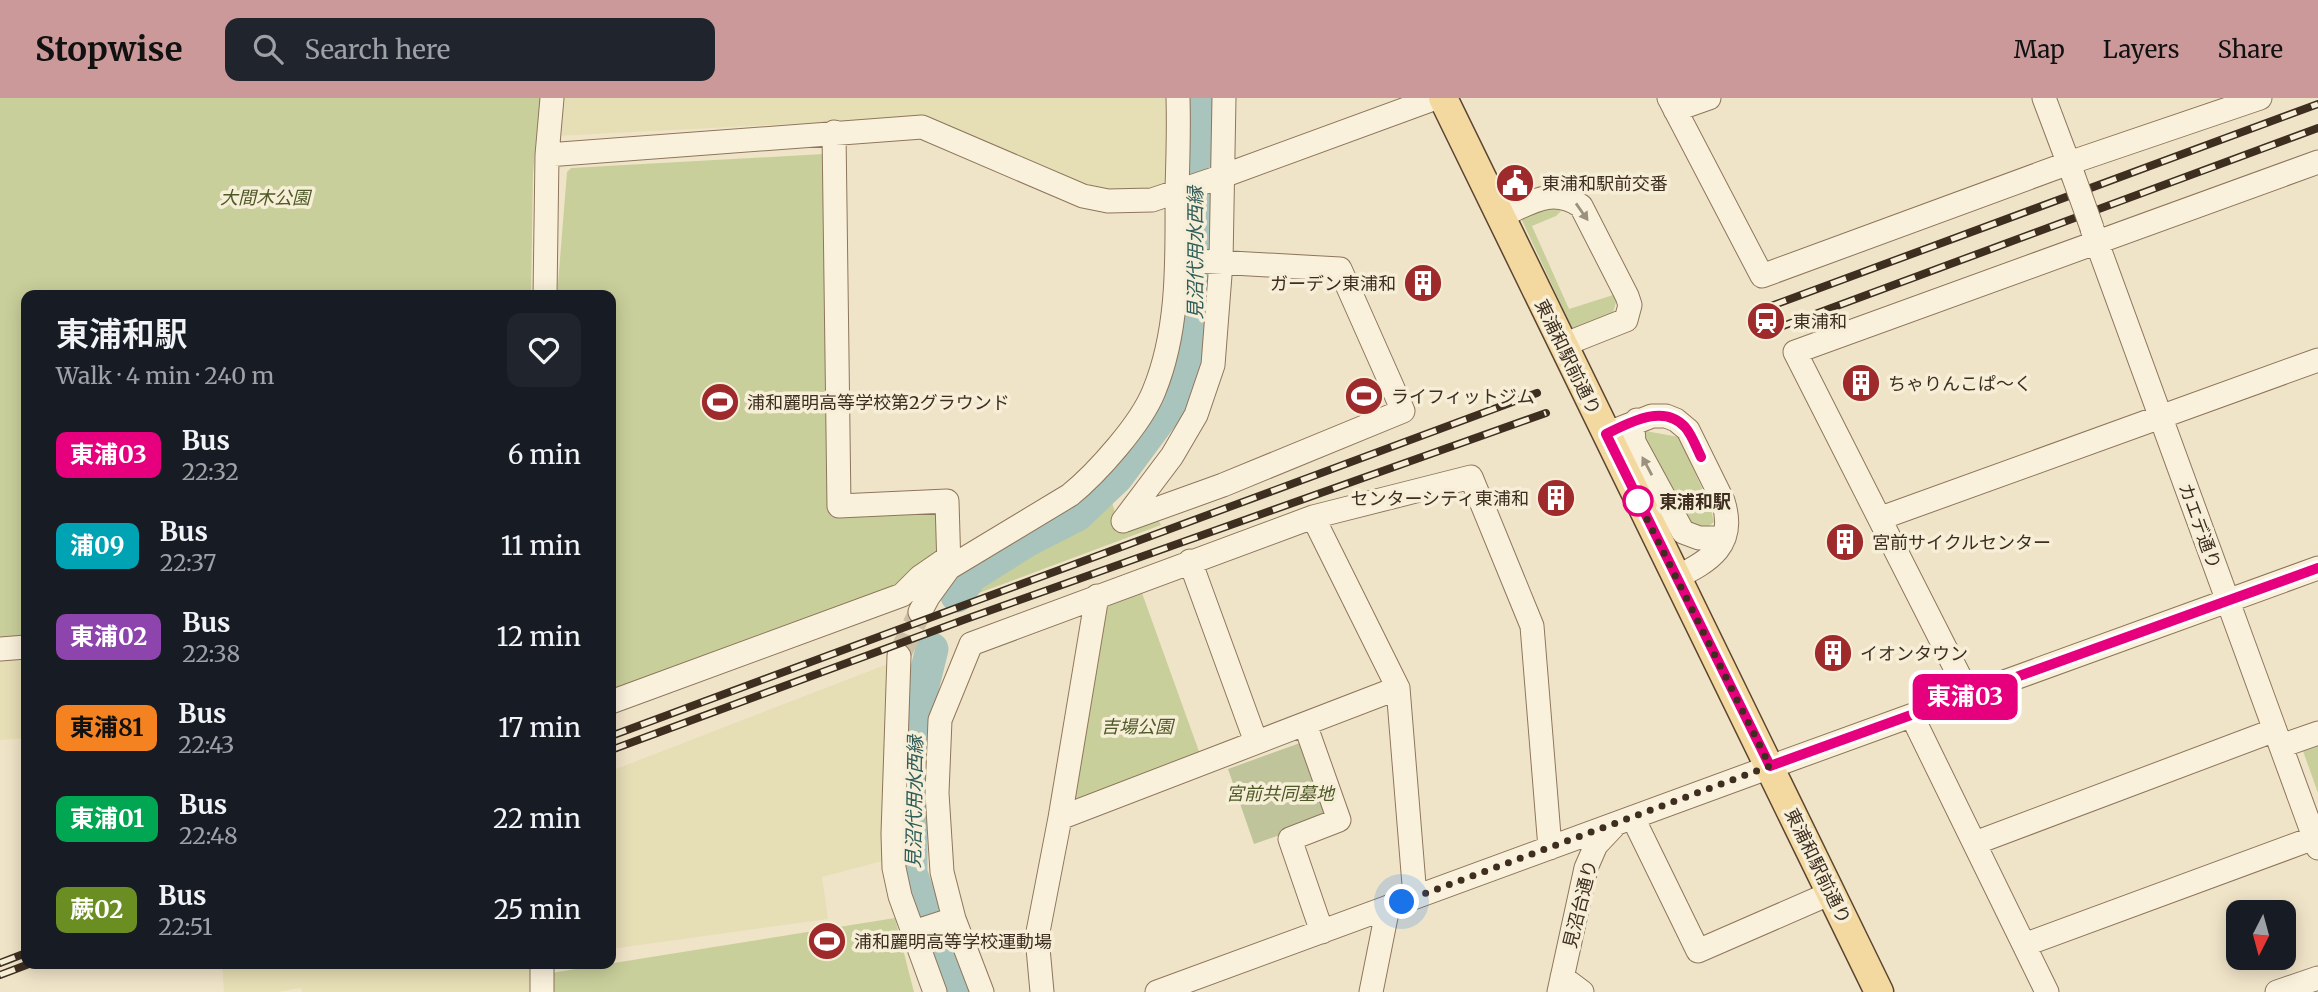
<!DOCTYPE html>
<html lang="en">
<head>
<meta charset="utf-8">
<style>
	body { margin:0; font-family:Merriweather,"Noto Sans JP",serif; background:#20242c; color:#f1f3f6; height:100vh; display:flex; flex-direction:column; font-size:26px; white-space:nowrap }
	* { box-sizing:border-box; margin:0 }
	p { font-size:23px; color:#9ea1a6 }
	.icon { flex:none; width:38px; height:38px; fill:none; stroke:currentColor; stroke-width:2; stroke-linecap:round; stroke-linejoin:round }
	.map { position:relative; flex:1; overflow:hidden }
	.drawer { position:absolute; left:21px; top:192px; width:595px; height:679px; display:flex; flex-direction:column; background:#171b24; border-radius:14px; box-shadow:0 4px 18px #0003 }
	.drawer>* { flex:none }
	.badge { padding:0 14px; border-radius:10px; font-size:24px; line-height:46px }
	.needle { width:46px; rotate:186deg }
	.tools { position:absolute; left:2226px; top:802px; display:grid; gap:14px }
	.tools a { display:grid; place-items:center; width:70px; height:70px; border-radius:14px; background:#171b24; box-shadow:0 4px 18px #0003; font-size:35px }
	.you { position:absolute; width:35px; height:35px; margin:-18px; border:5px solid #fff; border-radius:50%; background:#1a73e8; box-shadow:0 0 0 10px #1a73e833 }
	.map>.badge { position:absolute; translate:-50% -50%; box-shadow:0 0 0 4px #fff }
	.round { display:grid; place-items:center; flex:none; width:74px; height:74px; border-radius:14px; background:#20242c }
	.headline { display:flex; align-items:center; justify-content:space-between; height:119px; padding:0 35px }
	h1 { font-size:33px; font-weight:600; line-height:52px }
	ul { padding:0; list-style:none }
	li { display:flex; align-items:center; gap:21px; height:91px; padding:0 35px }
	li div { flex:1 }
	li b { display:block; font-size:26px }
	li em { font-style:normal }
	li .badge { min-width:77px; font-weight:700; text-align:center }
	header { display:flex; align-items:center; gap:42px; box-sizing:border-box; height:98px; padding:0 35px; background:#cc999b; color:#111 }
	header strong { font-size:33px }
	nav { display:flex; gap:38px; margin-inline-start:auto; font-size:24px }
	.search { width:490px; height:63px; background:#20242c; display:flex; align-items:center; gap:18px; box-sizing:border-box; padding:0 24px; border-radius:14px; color:#9ea1a6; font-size:26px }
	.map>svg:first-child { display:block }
	.farmland { fill:#e6deb5 }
	.green { fill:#c9cf9b }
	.cemetery { fill:#bfc49a }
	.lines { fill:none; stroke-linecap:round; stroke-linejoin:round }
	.river { stroke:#a9c4bc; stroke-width:33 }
	.minor-tunnel { stroke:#ccc0a6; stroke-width:23; stroke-dasharray:23 11; stroke-linecap:butt }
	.minor-casing { stroke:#8d765c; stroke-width:25 }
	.major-casing { stroke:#5b4430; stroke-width:31 }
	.minor { stroke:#faf1dc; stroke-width:23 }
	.major { stroke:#f3d9a0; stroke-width:28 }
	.rail-casing { stroke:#3d2e20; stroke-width:8 }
	.rail { stroke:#f7eed8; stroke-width:5; stroke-dasharray:16; stroke-linecap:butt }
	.minor-bridge-casing { stroke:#8d765c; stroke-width:25; stroke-linecap:butt }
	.minor-bridge { stroke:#faf1dc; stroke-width:23 }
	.oneway { fill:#9c907e }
	.line-casing { stroke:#fff; stroke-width:16 }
	.line { stroke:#e6007e; stroke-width:10 }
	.walk { stroke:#3d2e20; stroke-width:7; stroke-dasharray:0 12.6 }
	.stop-dot { fill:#fff; stroke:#e6007e; stroke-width:3.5 }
	.labels { text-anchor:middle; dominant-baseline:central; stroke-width:7; stroke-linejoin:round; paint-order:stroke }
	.poi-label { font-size:18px; fill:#3d2e20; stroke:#f7eed8; text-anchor:start }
	.park-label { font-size:18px; font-style:italic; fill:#4d5a26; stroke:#f7eed8 }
	.street-label { font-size:18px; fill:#3d2e20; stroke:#f7eed8 }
	.stop-label { font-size:18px; font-weight:bold; fill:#3d2e20; stroke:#f7eed8; text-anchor:start }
	.water-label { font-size:19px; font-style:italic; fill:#2f5d5a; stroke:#f7eed8 }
</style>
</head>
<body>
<header>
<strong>Stopwise</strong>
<div class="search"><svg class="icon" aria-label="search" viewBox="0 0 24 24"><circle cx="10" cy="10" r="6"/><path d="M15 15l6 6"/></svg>Search here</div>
<nav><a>Map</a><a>Layers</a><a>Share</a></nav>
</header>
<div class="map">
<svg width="2318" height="894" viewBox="0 0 2318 894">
	<rect width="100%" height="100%" fill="#f0e4c8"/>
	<path class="farmland" d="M559,0H1172L1175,84L1141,94L1092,92L927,19L556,38Z
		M26,559V640L0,642V562Z
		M898,562L890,761L822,779L828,821L611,851V673Z
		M222,866H530V894H302L301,890L277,894H224Z"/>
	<path class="green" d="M0,0H540L533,76L531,198H26V541L0,543Z
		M823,56L831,418L934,411L942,415L939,457L890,493L611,595V198H557L567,74L571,70Z
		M1541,105L1561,113L1556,118L1532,128L1569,211L1613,197H1618L1613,215L1573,232L1519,116Z
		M1640,332L1679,339L1710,408L1714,424L1706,430H1697L1678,419Z
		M1112,404L1120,432L1157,420L1161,427L979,495C986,474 1040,455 1060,443C1078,431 1097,419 1112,404Z
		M1142,495L1201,659L1079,705L1071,695L1108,505Z
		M2318,648V695L2303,653Z
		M895,820L914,894H550L551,875Z"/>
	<path class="cemetery" d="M1300,645L1307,648L1326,721L1254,746L1228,671Z"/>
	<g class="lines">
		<path class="river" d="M957,498L971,478L1028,442L1077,417L1117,379L1177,298L1190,257L1195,232L1196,0
			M932,551L916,615L911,688V775L953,894"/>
		<path class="minor-tunnel" d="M899,558L920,514"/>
		<g class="minor-casing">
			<path id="minor" d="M1669,0L1762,178L2069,65L2260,0
				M2044,0L2073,77
				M1675,12L1709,0
				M834,34L839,408L947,403L949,470L1070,397C1097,375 1141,326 1154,293C1180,230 1177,158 1177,91C1178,61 1179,31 1178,0
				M547,57L922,29L1083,98L1108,103L1152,102L1223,78L1436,0
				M1501,118C1529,106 1551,88 1581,108L1627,198L1630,207L1626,222L1563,247
				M2092,131L2318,750
				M545,198L547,57L552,0
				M1637,322L1633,331L1634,344L1683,434L1699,440H1724
				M1606,336L1652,318H1666L1676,322L1688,332L1723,403C1737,447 1710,463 1675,480
				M1313,419L1398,590L1415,799
				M1881,420L2318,262
				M1123,423L1223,387L1403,313L1340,171L1178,162
				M1123,423L1172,358L1196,317L1213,267L1221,164L1224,0
				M1190,463L1256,644
				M920,514L928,499L949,470
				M0,551L26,549
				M899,558L893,736L894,770L900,798L935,894
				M1969,597L1795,254L2318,64
				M611,604L902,497L920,479L949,459
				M1912,618L2047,894
				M1305,626L1339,722L1290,741L1322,834
				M2281,648L2318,635
				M1060,720L1398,590
				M1633,720L1698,853L1831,795
				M1975,745L2275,632
				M914,834L954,821
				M2024,847L2314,740
				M1562,879L1582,894
				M542,894V866
				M982,894L954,821L942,774L937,695L940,622L971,546L1313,419L1471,379L1532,528L1550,750
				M1042,894L1037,839L1060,720L1097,498
				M1157,894L1770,669L2318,470
				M1371,894L1388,809
				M1559,894L1586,770L1596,747L1614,728
				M2277,894L2318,880"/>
		</g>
		<g class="major-casing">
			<path id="major" d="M1443,0L1879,894"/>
		</g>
		<use href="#minor" class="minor"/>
		<use href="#major" class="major"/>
		<g class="rail-casing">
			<path id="rail" d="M1771,208L2318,6
				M1780,229L2318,30
				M611,638L1537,295
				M611,652L966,521L1546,315
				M0,865L26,855
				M0,877L29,866"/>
		</g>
		<use href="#rail" class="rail"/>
		<g class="minor-bridge-casing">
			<path id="minor-bridge" d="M2073,77L2092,130"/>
		</g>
		<use href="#minor-bridge" class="minor-bridge"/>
	</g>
	<defs><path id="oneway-solid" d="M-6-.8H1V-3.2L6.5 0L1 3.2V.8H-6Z" transform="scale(1.75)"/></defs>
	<g class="oneway">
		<use href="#oneway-solid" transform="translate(1582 114) rotate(55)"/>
		<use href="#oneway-solid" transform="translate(1647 368) rotate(-118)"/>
	</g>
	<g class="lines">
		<g class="line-casing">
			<path id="line" d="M1701,359C1696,349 1692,337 1685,329C1663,305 1629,325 1606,336L1770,668L2318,470"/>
		</g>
		<use href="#line" class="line"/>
		<path class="walk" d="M1402,804L1770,668L1638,403"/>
	</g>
	<defs>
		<g id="civic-disc" transform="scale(2.0125)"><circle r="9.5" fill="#9e2a2b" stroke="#f7eed8"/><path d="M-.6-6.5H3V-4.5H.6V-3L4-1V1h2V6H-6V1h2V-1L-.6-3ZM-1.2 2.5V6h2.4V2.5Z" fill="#fff"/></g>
		<g id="building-disc" transform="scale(2.0125)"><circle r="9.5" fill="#9e2a2b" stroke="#f7eed8"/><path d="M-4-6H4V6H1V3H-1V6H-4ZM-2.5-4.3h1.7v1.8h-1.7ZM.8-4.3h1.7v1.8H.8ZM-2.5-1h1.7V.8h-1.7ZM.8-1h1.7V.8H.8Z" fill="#fff"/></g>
		<g id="station-disc" transform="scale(2.0125)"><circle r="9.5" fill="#9e2a2b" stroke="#f7eed8"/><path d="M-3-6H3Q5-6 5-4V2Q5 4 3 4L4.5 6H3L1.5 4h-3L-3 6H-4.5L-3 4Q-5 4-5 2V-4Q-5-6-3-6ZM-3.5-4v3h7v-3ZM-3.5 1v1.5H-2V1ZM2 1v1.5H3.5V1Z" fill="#fff"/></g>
		<g id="stadium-disc" transform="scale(2.0125)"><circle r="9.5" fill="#9e2a2b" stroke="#f7eed8"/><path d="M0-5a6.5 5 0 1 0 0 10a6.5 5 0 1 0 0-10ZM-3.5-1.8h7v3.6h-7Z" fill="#fff"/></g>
	</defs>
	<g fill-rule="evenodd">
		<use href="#civic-disc" x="1515" y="85"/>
		<use href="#building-disc" x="1423" y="185"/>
		<use href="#station-disc" x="1766" y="223"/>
		<use href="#building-disc" x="1861" y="285"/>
		<use href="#stadium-disc" x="1364" y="298"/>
		<use href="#stadium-disc" x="720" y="304"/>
		<use href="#building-disc" x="1556" y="400"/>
		<use href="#building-disc" x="1845" y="444"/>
		<use href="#building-disc" x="1833" y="555"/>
		<use href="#stadium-disc" x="827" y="843"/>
	</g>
	<circle class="stop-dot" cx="1638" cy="403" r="14"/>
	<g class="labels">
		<g class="poi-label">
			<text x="1542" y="85">東浦和駅前交番</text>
			<text x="1396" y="185" text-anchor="end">ガーデン東浦和</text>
			<text x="1793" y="223">東浦和</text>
			<text x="1888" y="285">ちゃりんこぱ～く</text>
			<text x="1391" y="298">ライフィットジム</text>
			<text x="747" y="304">浦和麗明高等学校第2グラウンド</text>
			<text x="1529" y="400" text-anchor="end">センターシティ東浦和</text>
			<text x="1872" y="444">宮前サイクルセンター</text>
			<text x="1860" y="555">イオンタウン</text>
			<text x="854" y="843">浦和麗明高等学校運動場</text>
		</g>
		<g class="park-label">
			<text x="265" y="99">大間木公園</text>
			<text x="1137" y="628">吉場公園</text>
			<text x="1280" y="695">宮前共同墓地</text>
		</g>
		<g class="street-label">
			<text transform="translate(1568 259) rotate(64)">東浦和駅前通り</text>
			<text transform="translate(2200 428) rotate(70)">カエデ通り</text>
			<text transform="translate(1818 768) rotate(64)">東浦和駅前通り</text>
			<text transform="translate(1580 806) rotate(-76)">見沼台通り</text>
		</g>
		<g class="stop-label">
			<text x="1659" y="403">東浦和駅</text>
		</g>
		<g class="water-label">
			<text transform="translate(1195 155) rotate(-90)">見沼代用水西縁</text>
			<text transform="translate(914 704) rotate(-89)">見沼代用水西縁</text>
		</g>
	</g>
</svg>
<div class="tools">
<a><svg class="needle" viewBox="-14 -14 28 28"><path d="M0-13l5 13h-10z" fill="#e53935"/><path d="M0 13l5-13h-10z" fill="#9ea1a6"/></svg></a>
</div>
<div class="you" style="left:1402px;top:804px"></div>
<b class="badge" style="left:1965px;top:599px;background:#e6007e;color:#fff">東浦03</b>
<section class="drawer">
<div class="headline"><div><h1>東浦和駅</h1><p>Walk · 4 min · 240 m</p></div><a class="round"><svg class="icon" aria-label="heart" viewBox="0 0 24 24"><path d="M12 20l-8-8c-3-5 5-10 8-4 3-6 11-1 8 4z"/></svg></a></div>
<ul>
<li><span class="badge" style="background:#e6007e;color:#fff">東浦03</span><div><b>Bus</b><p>22:32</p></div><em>6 min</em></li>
<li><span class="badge" style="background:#00a3b4;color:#fff">浦09</span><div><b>Bus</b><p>22:37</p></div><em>11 min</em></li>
<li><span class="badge" style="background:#8e44ad;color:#fff">東浦02</span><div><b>Bus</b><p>22:38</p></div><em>12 min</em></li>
<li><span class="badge" style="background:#f58220;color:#111">東浦81</span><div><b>Bus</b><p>22:43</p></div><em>17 min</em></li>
<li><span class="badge" style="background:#00a651;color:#fff">東浦01</span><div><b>Bus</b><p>22:48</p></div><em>22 min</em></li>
<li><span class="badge" style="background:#6b8e23;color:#fff">蕨02</span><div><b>Bus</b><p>22:51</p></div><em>25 min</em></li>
</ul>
</section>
</div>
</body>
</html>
